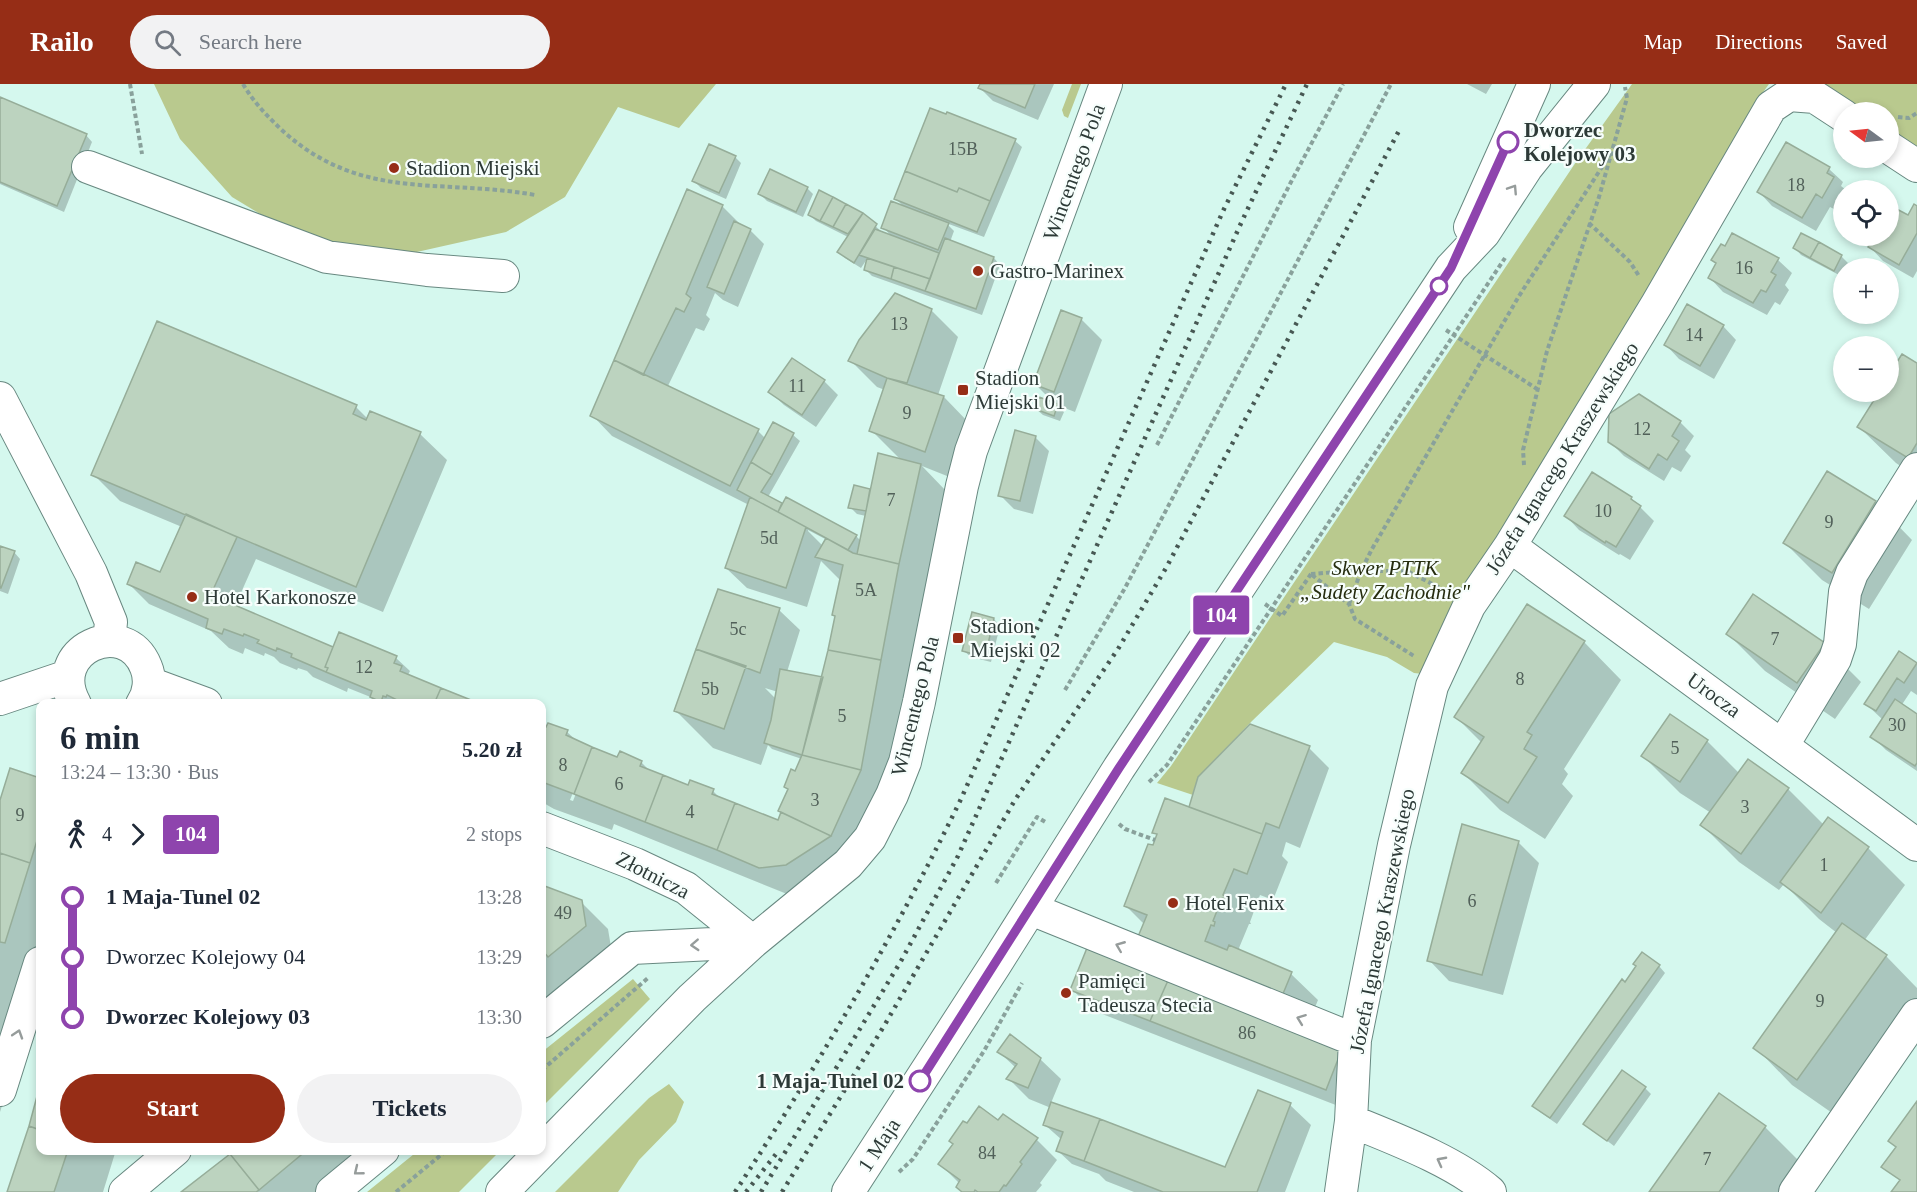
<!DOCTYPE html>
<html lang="en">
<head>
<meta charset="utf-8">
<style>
	body { margin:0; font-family:Georgia,serif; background:#f2f2f3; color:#1f2937; height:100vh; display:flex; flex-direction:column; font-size:22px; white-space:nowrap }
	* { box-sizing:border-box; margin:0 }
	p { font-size:20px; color:#747a83 }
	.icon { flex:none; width:33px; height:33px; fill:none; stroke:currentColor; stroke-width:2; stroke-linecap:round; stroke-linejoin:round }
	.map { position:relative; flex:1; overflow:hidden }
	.drawer { position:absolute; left:36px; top:615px; width:510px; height:456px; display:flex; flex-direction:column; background:#fff; border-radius:12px; box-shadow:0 3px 9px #0003 }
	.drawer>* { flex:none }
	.badge { padding:0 12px; border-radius:4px; font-size:21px; line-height:39px }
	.needle { width:39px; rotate:285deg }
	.controls { position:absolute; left:1833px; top:18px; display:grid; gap:12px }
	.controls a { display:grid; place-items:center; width:66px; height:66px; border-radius:50%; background:#fff; box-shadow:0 3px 9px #0003; font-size:30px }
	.map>.badge { position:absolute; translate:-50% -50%; box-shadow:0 0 0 3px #fff }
	.legs { display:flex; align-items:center; gap:9px; height:66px; padding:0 24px; font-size:20px }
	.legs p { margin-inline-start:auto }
	.headline { display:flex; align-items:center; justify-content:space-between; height:102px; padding:0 24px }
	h1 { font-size:33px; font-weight:700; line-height:45px }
	.cta { display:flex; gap:12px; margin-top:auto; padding:12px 24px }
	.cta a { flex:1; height:69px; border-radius:36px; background:#962d16; color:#fff; font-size:24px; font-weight:700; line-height:69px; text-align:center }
	.cta a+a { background:#f2f2f3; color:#1f2937 }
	ul { padding:0 24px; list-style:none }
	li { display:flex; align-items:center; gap:21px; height:60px; font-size:22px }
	li i { display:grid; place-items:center; width:9px; height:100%; margin:0 8px; background:currentColor }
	li i::after { content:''; width:15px; height:15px; margin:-8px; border:4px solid; border-radius:50%; background:#fff }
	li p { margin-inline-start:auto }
	li:first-child i { background:linear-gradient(#0000 50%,currentColor 0) }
	li:last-child i { background:linear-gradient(currentColor 50%,#0000 0) }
	header { display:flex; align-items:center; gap:36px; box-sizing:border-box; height:84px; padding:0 30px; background:#962d16; color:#fff }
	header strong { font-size:28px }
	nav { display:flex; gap:33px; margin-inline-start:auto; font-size:21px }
	.search { width:420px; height:54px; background:#f2f2f3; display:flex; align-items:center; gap:15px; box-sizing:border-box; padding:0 21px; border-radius:33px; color:#747a83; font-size:22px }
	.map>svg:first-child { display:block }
	.green { fill:#b9c98e }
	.shadow { fill:#0003; fill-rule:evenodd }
	.building { fill:#bcd3bf; stroke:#96ad99; stroke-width:1.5 }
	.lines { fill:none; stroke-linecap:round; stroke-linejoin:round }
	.minor-casing { stroke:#688880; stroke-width:34 }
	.path { stroke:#89a19b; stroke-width:4; stroke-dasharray:4.5 3; stroke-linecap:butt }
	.minor { stroke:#fff; stroke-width:32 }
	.rail { stroke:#475853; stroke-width:4.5; stroke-dasharray:3 6; stroke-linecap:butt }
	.oneway { stroke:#969c9b }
	.line-1-casing { stroke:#fff; stroke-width:14 }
	.line-1 { stroke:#8e44ad; stroke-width:9 }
	.stop-1-dot { fill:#fff; stroke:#8e44ad; stroke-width:3 }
	.poi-dot { fill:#962d16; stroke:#f7fefc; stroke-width:2 }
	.labels { text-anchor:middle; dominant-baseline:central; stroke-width:4.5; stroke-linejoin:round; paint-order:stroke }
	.number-label { font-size:18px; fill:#516059 }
	.stop-label { font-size:21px; font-weight:bold; fill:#2d3a37; stroke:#f7fefc; text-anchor:start }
	.poi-label { font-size:21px; fill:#2d3a37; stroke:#f7fefc; text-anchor:start }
	.street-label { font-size:21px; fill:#2d3a37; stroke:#f7fefc }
	.park-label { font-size:21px; font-style:italic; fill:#262d0f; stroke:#f7fefc }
</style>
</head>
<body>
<header>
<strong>Railo</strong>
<div class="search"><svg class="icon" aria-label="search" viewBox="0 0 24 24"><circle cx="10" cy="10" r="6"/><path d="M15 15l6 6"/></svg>Search here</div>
<nav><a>Map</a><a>Directions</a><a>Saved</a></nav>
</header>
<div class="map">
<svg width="1917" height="1108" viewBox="0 0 1917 1108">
	<rect width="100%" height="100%" fill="#d5f8ee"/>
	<path class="green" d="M154,0H716L679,44L618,23L565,113L506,148L390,174L303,156L232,113L180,55Z
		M1072,0H1081L1068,34L1064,32L1062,26Z
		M1632,0H1769L1754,21L1423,590L1414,589L1387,573L1334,558L1252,637L1199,693L1193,711L1157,699L1171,682L1576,78Z
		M1814,0H1917V70L1889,51L1888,28H1856Z
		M633,895L650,915L542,1023V968Z
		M669,1000L684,1018L676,1038L639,1076L618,1108H555L649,1014Z
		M419,1066H500V1067L459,1108H367Z"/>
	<path class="shadow" d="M981,0H1054L1038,36L993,17L980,4Z
		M1467,0H1492L1486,10Z
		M0,15L86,51L92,58L64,128L0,100Z
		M1015,57L1022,63L984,153L946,139L954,147L950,158L994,174L1000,181L982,231L872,192L866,186L869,172L861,184L845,174L839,168L848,153L816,137L810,131L820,108L862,130L882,148L892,153L883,143L904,123L896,115Z
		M1787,60L1829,85L1843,98L1841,102L1846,106H1844V114L1836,126L1830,123L1816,147L1772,122L1759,108Z
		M735,73L741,79L726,115L701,104L694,97Z
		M807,104L813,110L803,133L767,117L760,110Z
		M722,122L742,142L750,146L764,160L738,223L723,216L715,209L706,231L710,235L704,247L696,244L667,304L758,347L766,355L793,351L800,357L768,413L856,452L861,457L866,432L857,430L850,423L869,407L871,408L901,376L871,346L885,306L877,303L850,276L931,226L958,253L938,311L944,313L970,340L952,394L922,382L947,408L888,713L858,779L787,810L614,740L612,746L554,725L542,718V643L567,648L577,657L618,675L641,678L651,688L689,703L713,707L722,716L779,737L789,706L785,703L796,688L802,675L772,665L768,661L761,681L713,664L676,627L779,526L800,546L787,588L824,595L836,533L834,531L841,497L821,477L807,523L747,504L726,484L749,421L612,352L592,331ZM808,446L827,456L823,462L808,447ZM765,604L778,608L776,615ZM586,676H589L573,717L570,716Z
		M1917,124V187L1913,194L1883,177L1870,163L1876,152H1888Z
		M1733,151L1778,176L1792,189L1785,201L1789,206L1780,221L1775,218L1767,231L1723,208L1710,194Z
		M1802,151L1842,173L1848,179L1841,192L1801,171L1795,164Z
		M1081,235L1102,256L1075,328L1057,321L1064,328L1060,337L1043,331L1036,325L1056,321L1035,300Z
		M1723,242L1736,256L1714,295L1679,275L1666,261Z
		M792,276L824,297L838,311L816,343L784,321L770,308Z
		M1917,280V393L1896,379L1858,342L1880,308H1888Z
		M356,323L368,335L370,329L420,350L447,376L383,528L256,475L236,520L242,526L333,565L396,574L410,587L408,591L477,620H378L373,614L348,604L347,608L313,593L307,587L298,584L297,586L280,579L274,573L265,569L264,572L245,564L243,570L229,564L211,547L149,520L129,500L161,490L182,443L120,417L93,390Z
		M1680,338L1694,352L1685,366L1691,372L1681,388L1672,383L1664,397L1624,372L1610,358Z
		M1035,353L1049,367L1033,430L1014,425L1000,411Z
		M1593,390L1631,414L1654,437L1630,476L1620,470L1619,471L1579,446L1566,432Z
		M1875,418L1912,456L1869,525L1822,496L1785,459Z
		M0,463L14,468L20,475L8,510L0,507Z
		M973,530L994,535L1000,542L991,578L971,573L964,567Z
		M1728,550L1824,561L1861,598L1835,635L1765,587Z
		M1584,558L1621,596L1564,685L1568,690L1562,700L1573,712L1545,755L1500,726L1463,689L1482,659L1456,633Z
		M1899,569L1917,581V611L1911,607L1901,622L1917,632V687L1886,666L1872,652L1883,636L1866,620Z
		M1707,657L1739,689L1788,705L1824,741L1868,764L1905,801L1864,857L1886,872L1917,904V917L1835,1031L1792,1001L1755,963L1837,849L1819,835L1784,800L1779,806L1739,778L1702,741L1711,729L1680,709L1643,672Z
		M1309,664L1329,684L1300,764L1286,758L1282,772L1288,778L1273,816L1260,811L1250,838L1251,840H1249L1239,864L1241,868L1291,890L1318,916L1307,943L1144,840L1126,822L1154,763L1158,752L1154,748Z
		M11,686L40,695V900L0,1028V721Z
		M1518,758L1539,779L1503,911L1449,897L1429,876Z
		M542,803L581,818L608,845L612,869L542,926Z
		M1659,882L1665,889L1557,1040L1540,1028L1534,1021L1625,900Z
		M1072,905L1343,962L1346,1025L1092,926Z
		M999,968L1040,975L1061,995L1051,1019L1226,1085L1290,1021L1311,1041L1285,1108H1134L1106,1097L1099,1090L1072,1080L1058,1067L1062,1056L1045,1041L1051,1024L1029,1015L1008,994L1016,984Z
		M1645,1004L1651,1010L1614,1062L1585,1040Z
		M40,1009V1066H116L103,1108H9Z
		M999,1038L1037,1056L1057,1076L1040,1099L1042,1101L1036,1108H963L960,1100L940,1080L967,1041Z
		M1765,1043L1802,1080L1782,1108H1651Z
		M236,1066H392L340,1108H186Z"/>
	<path class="building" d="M980,0H1035L1025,24L978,4Z
		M0,13L87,50L57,122L0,98Z
		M930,24L946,30L947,28L1016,55L990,117L959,104L957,108L905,87Z
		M1786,58L1830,83L1827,89L1834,93L1822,114L1816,110L1802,134L1757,108Z
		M709,60L736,72L719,109L692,97Z
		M770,85L808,103L796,128L758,110Z
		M905,87L957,108L959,104L990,117L977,148L894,115Z
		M687,105L723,121L686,210L691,214L684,228L676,224L643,291L614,276Z
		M819,106L833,113L820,137L808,131Z
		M833,113L846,120L833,143L820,137Z
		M891,117L949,139L938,166L881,144Z
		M846,120L863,129L848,150L833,143Z
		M1914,120L1917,122V149L1899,181L1868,163L1875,152H1888V127L1891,122L1908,131Z
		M863,129L877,140L854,179L837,168Z
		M734,137L751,145L724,210L707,203Z
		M875,145L939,169L930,195L859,171Z
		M1732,149L1779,174L1771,188L1776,191L1766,208L1761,206L1753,219L1708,194L1716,179L1711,176L1721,160L1725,162Z
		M1801,149L1819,158L1810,174L1793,164Z
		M945,154L994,173L976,225L925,207Z
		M1819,158L1842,171L1834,187L1810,174Z
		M867,174L894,183L891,195L864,186Z
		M894,183L930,195L925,207L891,195Z
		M895,209L932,225L907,299L887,294L848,277L859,256Z
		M1687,220L1724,241L1700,282L1664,261Z
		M1061,226L1082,234L1054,308L1033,300Z
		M157,237L357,321L353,330L366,336L370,327L421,348L356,503L91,391Z
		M1902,270L1917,279V359L1908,374L1857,343L1879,308H1888V292Z
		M792,274L825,296L802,331L768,308Z
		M614,276L759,345L730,402L590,332Z
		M887,294L944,312L925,368L869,347Z
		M1639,310L1681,337L1672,352L1679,357L1667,376L1658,370L1649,385L1608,358L1609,330Z
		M1039,313L1058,320L1054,332L1035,325Z
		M773,338L794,349L772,391L751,378Z
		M1015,346L1036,352L1020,417L998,412Z
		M878,369L921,380L899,480L857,470Z
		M751,378L772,391L761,408L782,419L778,428L737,406Z
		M1827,387L1876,417L1832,489L1783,459Z
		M1592,388L1632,413L1631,415L1641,422L1616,463L1606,457L1605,459L1564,432Z
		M854,401L870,405L866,427L848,424Z
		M750,413L806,443L786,504L725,484Z
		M786,413L857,451L848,466L778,428Z
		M186,430L237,453L212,508L237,519V522L333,563L325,583L328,584L326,588L291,573L292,570L277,564L276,567L257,559L259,556L244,550L243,552L224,545L222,550L206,544L208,535L127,500L136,478L160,488Z
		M826,454L853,469L899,480L881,576L828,566L835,532L832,531L843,481L815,473Z
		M0,462L15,467L1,504H0Z
		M718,505L780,524L760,589L696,565Z
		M1753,510L1825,559L1797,599L1726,550Z
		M1527,520L1585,557L1527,648L1532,651L1524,665L1537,673L1508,719L1461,689L1484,653L1454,633Z
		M972,528L994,534L985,573L962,567Z
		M339,548L397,572L394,579L402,582L400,587L441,604L434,620H405L387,611L386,613L383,612L381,618L370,613L372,607L326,588L328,584L325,583Z
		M696,565L746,582L724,645L674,627Z
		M828,566L881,576L861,686L802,671Z
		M1899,567L1917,579L1904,599L1897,594L1876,627L1864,620Z
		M780,585L823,593L802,671L764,659L771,636Z
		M441,604L481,620H434Z
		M1895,615L1917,630V679L1915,682L1870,653Z
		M1670,630L1708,656L1680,698L1641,672Z
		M548,639L568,646L566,651L592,663L574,710L542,698V641L546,643Z
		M1250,640L1310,662L1279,744L1266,739L1262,750L1189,723L1198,693Z
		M592,663L617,673L620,667L642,677L640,682L663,691L645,738L574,710Z
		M802,671L861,686L831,752L778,727L788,705L784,703L791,685L795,687Z
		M1748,675L1789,704L1741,770L1700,741Z
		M10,684L40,694V747L30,779L0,769V716Z
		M663,691L688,701L690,696L714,705L712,710L735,719L717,766L645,738Z
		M1165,714L1262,750L1247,790L1234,785L1223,811L1225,812L1224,815L1222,814L1213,837L1215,838L1214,842L1211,841L1205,857L1227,866L1229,861L1292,888L1280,917L1137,855L1147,831L1124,822L1148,760L1153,761L1157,750L1152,749Z
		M735,719L778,736L781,728L831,752L786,781L759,784L717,766Z
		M1828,733L1869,763L1821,829L1780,798Z
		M1462,740L1519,757L1482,891L1427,877Z
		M0,769L30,779L5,859L0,858Z
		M542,801L582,816L586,842L548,873L542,866Z
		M1842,839L1887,871L1797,996L1753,964Z
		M1089,859L1170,892L1150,937L1070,906Z
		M1642,868L1660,881L1550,1034L1532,1022L1622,895L1625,898L1636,882L1633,880Z
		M1170,892L1344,960L1326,1006L1150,937Z
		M1010,950L1041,974L1028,1004L1006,995L1017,980L997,968Z
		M1622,986L1646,1003L1607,1057L1583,1040Z
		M40,1001V1046L29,1042Z
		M1258,1006L1291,1019L1257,1108H1163L1084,1077L1100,1035L1225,1083Z
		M1719,1009L1766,1042L1719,1108H1649Z
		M1917,1017V1108H1891L1900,1096L1881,1083L1896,1063L1888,1057Z
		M1051,1018L1100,1035L1084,1077L1056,1067L1063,1048L1043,1041Z
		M979,1022L998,1036L1003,1030L1038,1054L1020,1078L1022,1080L1006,1102L1004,1101L999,1108H978L975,1106L974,1108H962L956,1103L960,1096L938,1080L953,1060L949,1057L963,1037L967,1039Z
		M29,1042L40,1046V1066H68L54,1108H7Z
		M233,1066H307L259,1106L230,1070Z
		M230,1070L259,1106L256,1108H181Z"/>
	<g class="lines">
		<g class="minor-casing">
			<path id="minor" d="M1888,63L1917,82
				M88,83L327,173L427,186L503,192
				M1470,143L1534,0
				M0,314L91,489L111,538L109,557
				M1510,462L1917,761
				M149,599L206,620
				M0,615L68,592
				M75,620C45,566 125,530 146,583C151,595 149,610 142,620
				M1783,661L1835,575L1840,560L1845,508L1852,489L1917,385
				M542,744L635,780L686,804L753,858
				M1031,825L1355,956
				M542,938L632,864L753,858
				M0,1006L40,879
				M1351,1037C1395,1055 1454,1077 1490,1108
				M125,1108L175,1066
				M332,1108L383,1066
				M502,1108L692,914L753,858L848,780L870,754L892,711L905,678L919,618L962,402L971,367L1106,0
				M848,1108L995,881L1119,684L1451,184L1484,149L1527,83L1594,0
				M1341,1108L1351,1037L1355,956L1394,761L1432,602L1469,522L1510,462L1657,220L1771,23L1789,11L1815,13L1844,32
				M1795,1108L1917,931"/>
		</g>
		<path class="path" d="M130,0L142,70
			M243,0C254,19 269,34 285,49C364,118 442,94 535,111
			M1898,33L1909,34L1917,29
			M1589,139L1630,178L1639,192
			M1446,246L1537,305
			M1157,361L1291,98L1343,0
			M1524,381L1523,366L1547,267L1599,113L1627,14L1625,3
			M1311,490L1351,487H1407L1446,507
			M1312,491L1349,520L1355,535L1414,572
			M1265,520L1282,532L1311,490
			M1349,520L1361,487L1372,465L1519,212L1611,69
			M1065,606L1125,504L1391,0
			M1149,698L1167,681L1505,174
			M1119,740L1125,745L1155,756
			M996,799L1037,733L1047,739
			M542,986L648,894
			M899,1088L913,1075L984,967L1022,899
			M396,1108L447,1066"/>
		<use href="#minor" class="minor"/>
		<path class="rail" d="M735,1108C818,981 895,851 961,715L1224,125L1286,0
			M746,1108L776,1070
			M761,1108L901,877L958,772L1242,137L1307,0
			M782,1108L884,942L1015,716L1118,565L1166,484L1401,43"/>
	</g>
	<defs><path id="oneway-chevron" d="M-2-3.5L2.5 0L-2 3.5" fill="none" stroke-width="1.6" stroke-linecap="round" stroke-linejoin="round" transform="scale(1.5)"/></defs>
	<g class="oneway">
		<use href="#oneway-chevron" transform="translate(1513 105) rotate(-57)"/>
		<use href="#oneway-chevron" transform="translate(695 861) rotate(177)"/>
		<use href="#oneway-chevron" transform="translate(1120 862) rotate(-158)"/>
		<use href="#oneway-chevron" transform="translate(1301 935) rotate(-159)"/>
		<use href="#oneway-chevron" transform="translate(18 950) rotate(-72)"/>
		<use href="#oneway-chevron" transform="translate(1441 1077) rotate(-152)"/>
		<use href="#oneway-chevron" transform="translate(358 1087) rotate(141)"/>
	</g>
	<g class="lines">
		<g class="line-1-casing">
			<path id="line-1" d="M920,997L1119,684L1451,184L1508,58"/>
		</g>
		<use href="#line-1" class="line-1"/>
	</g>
	<g class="stop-1-dot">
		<circle cx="1508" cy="58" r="10"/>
		<circle cx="1439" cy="202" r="8"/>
		<circle cx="920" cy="997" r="10"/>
	</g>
	<g class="poi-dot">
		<circle cx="394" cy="84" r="6"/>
		<circle cx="978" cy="187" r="6"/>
		<rect x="957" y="300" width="12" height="12" rx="3"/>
		<circle cx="192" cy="513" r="6"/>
		<rect x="952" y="548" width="12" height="12" rx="3"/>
		<circle cx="1173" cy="819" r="6"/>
		<circle cx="1066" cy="909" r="6"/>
	</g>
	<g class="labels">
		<g class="number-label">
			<text x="963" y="65">15B</text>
			<text x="1796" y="101">18</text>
			<text x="1744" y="184">16</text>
			<text x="899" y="240">13</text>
			<text x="1694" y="251">14</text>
			<text x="797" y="302">11</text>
			<text x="907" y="329">9</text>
			<text x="1642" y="345">12</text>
			<text x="891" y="416">7</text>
			<text x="1603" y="427">10</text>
			<text x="1829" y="438">9</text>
			<text x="769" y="454">5d</text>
			<text x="866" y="506">5A</text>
			<text x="738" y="545">5c</text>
			<text x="1775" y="555">7</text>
			<text x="364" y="583">12</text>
			<text x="1520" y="595">8</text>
			<text x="710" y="605">5b</text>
			<text x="842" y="632">5</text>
			<text x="1897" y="641">30</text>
			<text x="1675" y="664">5</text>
			<text x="563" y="681">8</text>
			<text x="619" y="700">6</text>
			<text x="815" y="716">3</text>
			<text x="1745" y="723">3</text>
			<text x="690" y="728">4</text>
			<text x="20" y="731">9</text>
			<text x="1824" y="781">1</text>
			<text x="1472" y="817">6</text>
			<text x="563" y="829">49</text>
			<text x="1820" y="917">9</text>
			<text x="1247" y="949">86</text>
			<text x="987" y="1069">84</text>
			<text x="1707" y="1075">7</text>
		</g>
		<g class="stop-label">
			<text x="1524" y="46">Dworzec<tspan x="1524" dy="24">Kolejowy 03</tspan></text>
			<text x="904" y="997" text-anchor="end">1 Maja-Tunel 02</text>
		</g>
		<g class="poi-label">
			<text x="406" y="84">Stadion Miejski</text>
			<text x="990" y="187">Gastro-Marinex</text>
			<text x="975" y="294">Stadion<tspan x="975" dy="24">Miejski 01</tspan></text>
			<text x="204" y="513">Hotel Karkonosze</text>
			<text x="970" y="542">Stadion<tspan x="970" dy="24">Miejski 02</tspan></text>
			<text x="1185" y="819">Hotel Fenix</text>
			<text x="1078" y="897">Pamięci<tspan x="1078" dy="24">Tadeusza Stecia</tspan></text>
		</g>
		<g class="street-label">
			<text transform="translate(1074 88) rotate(-70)">Wincentego Pola</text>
			<text transform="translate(1562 374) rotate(-58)">Józefa Ignacego Kraszewskiego</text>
			<text transform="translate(1714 611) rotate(36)">Urocza</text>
			<text transform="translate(915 622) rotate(-76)">Wincentego Pola</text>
			<text transform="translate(653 791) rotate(27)">Złotnicza</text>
			<text transform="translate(1382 837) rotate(-79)">Józefa Ignacego Kraszewskiego</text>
			<text transform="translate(879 1061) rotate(-57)">1 Maja</text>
		</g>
		<g class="park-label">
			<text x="1385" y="484">Skwer PTTK<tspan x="1385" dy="24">„Sudety Zachodnie"</tspan></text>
		</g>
	</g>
</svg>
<div class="controls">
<a><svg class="needle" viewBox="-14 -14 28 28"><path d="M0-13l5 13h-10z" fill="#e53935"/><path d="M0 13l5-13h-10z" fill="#747a83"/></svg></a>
<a><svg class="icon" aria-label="locate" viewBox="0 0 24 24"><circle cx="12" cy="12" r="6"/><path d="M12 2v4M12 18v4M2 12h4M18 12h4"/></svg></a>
<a>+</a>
<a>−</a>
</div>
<b class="badge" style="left:1221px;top:531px;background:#8e44ad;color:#fff">104</b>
<section class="drawer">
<div class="headline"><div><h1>6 min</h1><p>13:24 – 13:30 · Bus</p></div><b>5.20 zł</b></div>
<div class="legs"><svg class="icon" aria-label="walk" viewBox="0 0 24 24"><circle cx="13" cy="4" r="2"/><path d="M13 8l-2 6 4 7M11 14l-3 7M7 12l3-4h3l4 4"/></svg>4<svg class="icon" aria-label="forward" viewBox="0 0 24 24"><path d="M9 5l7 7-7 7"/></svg><b class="badge" style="background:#8e44ad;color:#fff">104</b><p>2 stops</p></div>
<ul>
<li><i style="color:#8e44ad"></i><b>1 Maja-Tunel 02</b><p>13:28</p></li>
<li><i style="color:#8e44ad"></i><span>Dworzec Kolejowy 04</span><p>13:29</p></li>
<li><i style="color:#8e44ad"></i><b>Dworzec Kolejowy 03</b><p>13:30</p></li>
</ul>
<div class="cta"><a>Start</a><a>Tickets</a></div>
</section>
</div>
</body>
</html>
